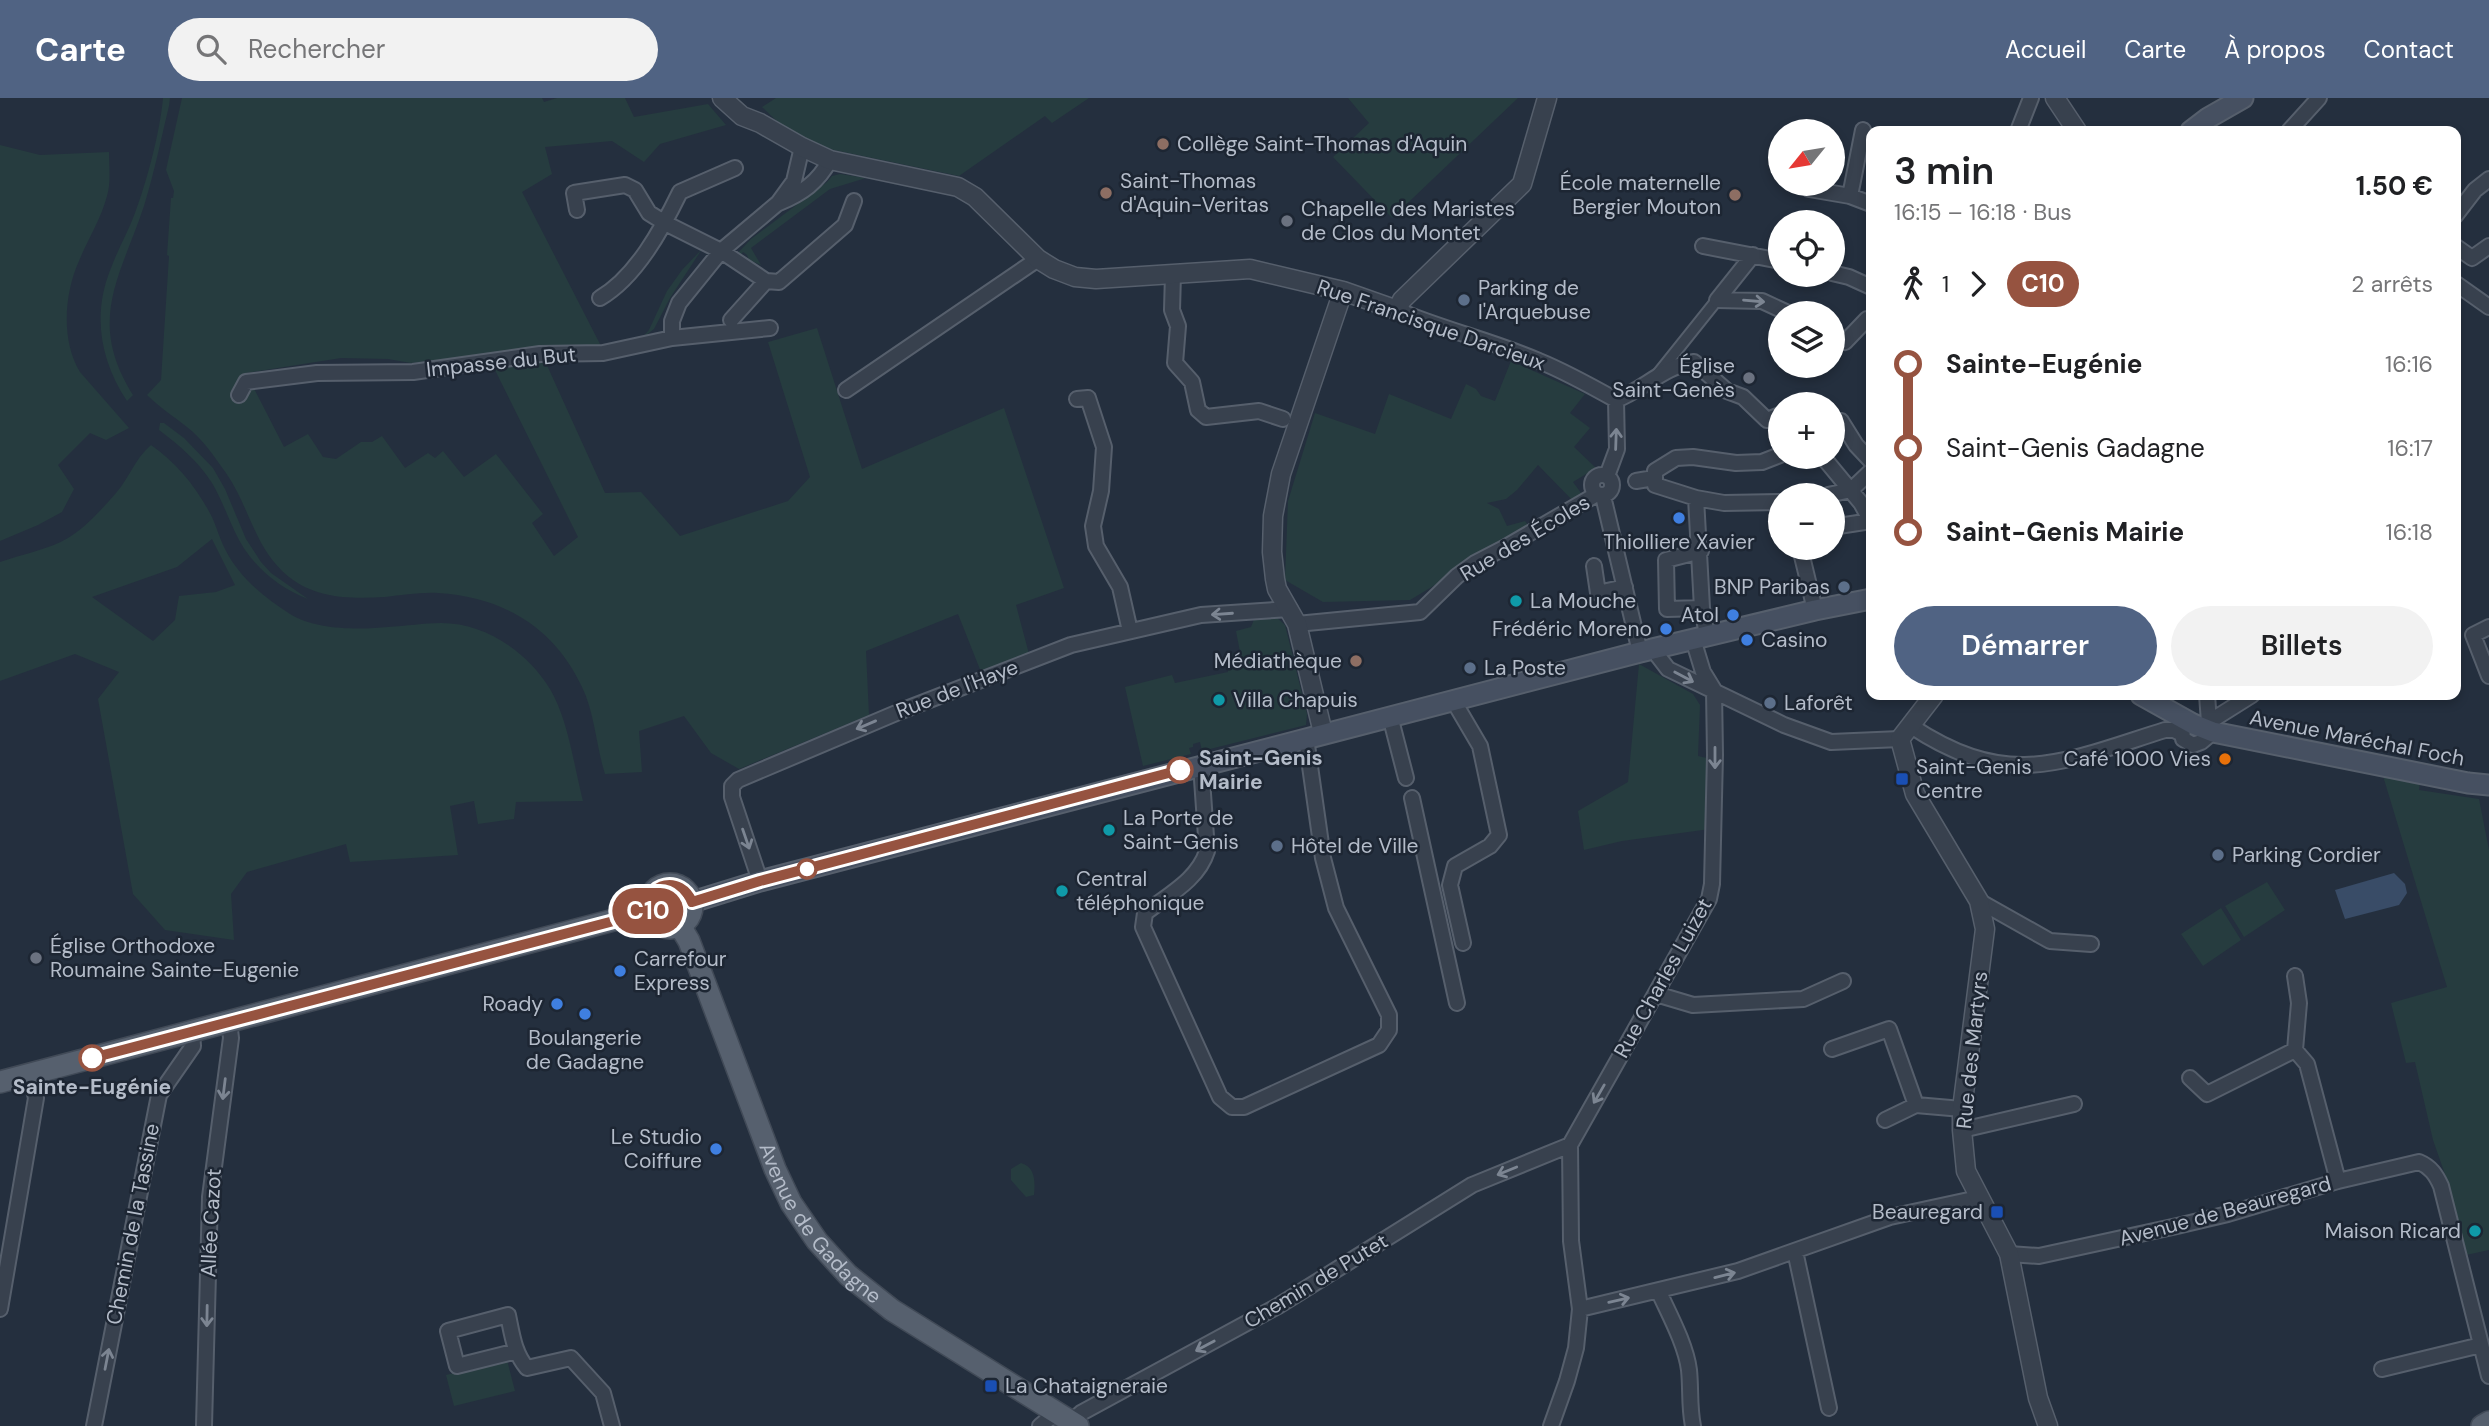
<!DOCTYPE html>
<html lang="fr">
<head>
<meta charset="utf-8">
<style>
	body { margin:0; font-family:"DM Sans",sans-serif; background:#f2f2f2; color:#202124; height:100vh; display:flex; flex-direction:column; font-size:26px; white-space:nowrap }
	* { box-sizing:border-box; margin:0 }
	p { font-size:23px; color:#757577 }
	.icon { flex:none; width:38px; height:38px; fill:none; stroke:currentColor; stroke-width:2; stroke-linecap:round; stroke-linejoin:round }
	.map { position:relative; flex:1; overflow:hidden }
	.side { position:absolute; left:1866px; top:28px; width:595px; height:574px; display:flex; flex-direction:column; background:#fff; border-radius:14px; box-shadow:0 4px 10px #0003 }
	.side>* { flex:none }
	.badge { padding:0 14px; border-radius:23px; font-size:24px; line-height:46px }
	.needle { width:46px; rotate:240deg }
	.buttons { position:absolute; left:1768px; top:21px; display:grid; gap:14px }
	.buttons a { display:grid; place-items:center; width:77px; height:77px; border-radius:50%; background:#fff; box-shadow:0 4px 10px #0003; font-size:35px }
	.map>.badge { position:absolute; translate:-50% -50%; box-shadow:0 0 0 4px #fff }
	.legs { display:flex; align-items:center; gap:10px; height:77px; padding:0 28px; font-size:23px }
	.legs p { margin-inline-start:auto }
	.head { display:flex; align-items:center; justify-content:space-between; height:119px; padding:0 28px }
	h1 { font-size:38px; font-weight:600; line-height:52px }
	.button { display:flex; gap:14px; margin-top:auto; padding:14px 28px }
	.button a { flex:1; height:80px; border-radius:42px; background:#506383; color:#fff; font-size:28px; font-weight:600; line-height:80px; text-align:center }
	.button a+a { background:#f2f2f2; color:#202124 }
	ul { padding:0 28px; list-style:none }
	li { display:flex; align-items:center; gap:24px; height:84px; font-size:26px }
	li i { display:grid; place-items:center; width:10px; height:100%; margin:0 9px; background:currentColor }
	li i::after { content:''; width:18px; height:18px; margin:-9px; border:5px solid; border-radius:50%; background:#fff }
	li p { margin-inline-start:auto }
	li:first-child i { background:linear-gradient(#0000 50%,currentColor 0) }
	li:last-child i { background:linear-gradient(currentColor 50%,#0000 0) }
	header { display:flex; align-items:center; gap:42px; box-sizing:border-box; height:98px; padding:0 35px; background:#506383; color:#fff }
	header strong { font-size:33px }
	nav { display:flex; gap:38px; margin-inline-start:auto; font-size:24px }
	.search { width:490px; height:63px; background:#f2f2f2; display:flex; align-items:center; gap:18px; box-sizing:border-box; padding:0 24px; border-radius:38px; color:#757577; font-size:26px }
	.map>svg:first-child { display:block }
	.green { fill:#263c3f; fill-rule:evenodd }
	.water { fill:#394c67 }
	.lines { fill:none; stroke-linecap:round; stroke-linejoin:round }
	.pedestrian-casing { stroke:#565f6c; stroke-width:14 }
	.minor-casing { stroke:#565f6c; stroke-width:18 }
	.tertiary-casing { stroke:#565f6c; stroke-width:21 }
	.secondary-casing { stroke:#565f6c; stroke-width:23 }
	.primary-casing { stroke:#414a57; stroke-width:24 }
	.pedestrian { stroke:#38414e; stroke-width:10 }
	.minor { stroke:#38414e; stroke-width:14 }
	.tertiary { stroke:#38414e; stroke-width:18 }
	.secondary { stroke:#465061; stroke-width:19 }
	.primary { stroke:#56606e; stroke-width:21 }
	.oneway { stroke:#7c8592 }
	.line-1-casing { stroke:#fff; stroke-width:16 }
	.line-1 { stroke:#965340; stroke-width:10 }
	.education-dot { fill:#8d6e63; stroke:#1d2633; stroke-width:2.5 }
	.worship-dot { fill:#6b7280; stroke:#1d2633; stroke-width:2.5 }
	.service-dot { fill:#5c6f8a; stroke:#1d2633; stroke-width:2.5 }
	.shop-dot { fill:#3f7fe0; stroke:#1d2633; stroke-width:2.5 }
	.culture-dot { fill:#0f9aa8; stroke:#1d2633; stroke-width:2.5 }
	.food-dot { fill:#e8710a; stroke:#1d2633; stroke-width:2.5 }
	.stop-1-dot { fill:#fff; stroke:#965340; stroke-width:3.5 }
	.transit-dot { fill:#1a4fb4; stroke:#1d2633; stroke-width:2.5 }
	.labels { text-anchor:middle; dominant-baseline:central; stroke-width:5; stroke-linejoin:round; paint-order:stroke }
	.poi-label { font-size:21px; fill:#b4bcc9; stroke:#1d2633; text-anchor:start }
	.street-label { font-size:21px; fill:#b4bcc9; stroke:#1d2633 }
	.stop-label { font-size:21px; font-weight:bold; fill:#b4bcc9; stroke:#1d2633; text-anchor:start }
</style>
</head>
<body>
<header>
<strong>Carte</strong>
<div class="search"><svg class="icon" aria-label="search" viewBox="0 0 24 24"><circle cx="10" cy="10" r="6"/><path d="M15 15l6 6"/></svg>Rechercher</div>
<nav><a>Accueil</a><a>Carte</a><a>À propos</a><a>Contact</a></nav>
</header>
<div class="map">
<svg width="2489" height="1328" viewBox="0 0 2489 1328">
	<rect width="100%" height="100%" fill="#242f3e"/>
	<path class="green" d="M163,0H170L169,8C161,41 154,76 144,108C119,182 87,223 133,297L127,303C100,262 92,216 111,170C118,151 128,134 135,115C147,83 160,34 163,0Z
		M182,0H542L544,4L557,0H625L634,19L708,6L726,27L660,46L644,64L612,43L545,49L552,76L522,94L601,248L517,253L411,265L388,261L341,260L246,275L284,349L308,336L323,359L336,361L361,344H372L382,338L405,370L428,355L435,360L443,353L464,379L496,356L543,416L532,425L554,458L578,439L495,272L545,263L605,395L641,394L680,438L788,403L810,379L768,244L817,230L862,371L1004,310L1064,490L1016,507L1029,556L981,574L958,516L866,553L869,617L739,671L711,655L684,618L639,633L642,674L605,676C596,648 595,616 582,589C554,529 503,499 438,495C421,494 403,497 385,499C352,501 317,501 289,479C254,451 250,409 226,375C216,361 206,346 193,334C178,321 161,311 147,297L161,282L169,158L167,157L171,100H173L174,93L166,72Z
		M776,0H1089L1052,25L1045,18L959,78L829,51L784,30L762,9Z
		M1348,0H1518L1392,120L1333,59L1369,25Z
		M0,47L40,57L109,54C109,68 111,85 107,98C101,121 88,141 79,163C64,196 61,243 80,274L129,330L106,342L90,335L58,367L74,391L62,414L38,427L0,443Z
		M840,76L866,80L830,91L751,150L761,167L749,162L747,157L743,154L739,159L736,157L751,141L827,84L832,78Z
		M702,151L670,200L654,231L640,242L649,232L667,193L682,172Z
		M1511,263L1585,296L1570,315L1590,330L1574,349L1596,370L1573,384L1584,399L1576,406L1538,367L1517,392L1506,401L1487,405L1499,411L1507,428L1525,423L1530,430L1410,502L1323,504L1285,482L1288,403L1315,315L1375,336L1389,296L1451,321L1466,286L1476,291L1481,298L1495,303Z
		M160,325H164L184,340L213,370L225,391L246,441L261,464L271,475L308,501C276,489 249,465 235,434C227,417 221,400 212,385C198,363 179,347 159,332Z
		M151,347C177,365 197,390 212,419C217,430 220,442 226,453C240,480 265,500 290,516C315,532 360,532 388,529C406,528 424,525 441,525C485,525 528,554 550,591C568,621 574,668 583,703L516,704L514,721L478,726L474,703L450,708L458,757L350,764L346,746L247,774L231,796L234,842L165,832L133,796L98,601L119,574L75,556L0,583V464C20,457 50,451 68,440C86,429 102,411 116,395C130,379 134,362 151,347ZM212,441L235,487L216,494L179,498L175,522L153,543L92,499L177,469Z
		M1275,518L1285,527L1307,616L1306,627L1202,653L1200,644L1193,646V649L1189,650L1191,656L1143,668L1125,589L1172,577L1175,585L1228,574L1226,556L1240,554L1236,533L1251,529L1255,519Z
		M1639,566L1693,596L1700,607L1698,658L1711,661L1710,731L1622,743L1584,752L1578,713L1628,684Z
		M2383,678L2420,684L2419,692L2479,701L2489,752V1152L2466,1157L2447,1082L2433,1042L2415,964L2406,965L2391,905L2447,889Z
		M2267,784L2285,812L2244,839L2225,808Z
		M2221,810L2241,842L2203,868L2181,836Z
		M1021,1065C1036,1069 1035,1085 1034,1097L1026,1099L1011,1082V1071Z
		M507,1262L515,1293L454,1308L446,1277Z"/>
	<path class="water" d="M2394,775L2405,786L2407,795L2399,807L2345,821L2335,792Z"/>
	<g class="lines">
		<g class="pedestrian-casing">
			<path id="pedestrian" d="M1657,277L1717,202"/>
		</g>
		<g class="minor-casing">
			<path id="minor" d="M2018,33L2031,0
				M2289,33L2319,0
				M1809,91L1850,98L1871,106
				M1850,98L1863,32
				M779,105C803,95 818,84 830,62
				M577,112L574,95L625,87L635,92L649,115L665,125L721,153L766,183L779,184L845,127L854,103
				M2455,118L2475,92L2489,81
				M1703,148L1780,163
				M2455,148L2472,160L2489,148
				M1832,175L1849,179L1871,189
				M1173,176L1172,212L1178,228L1175,265L1192,284L1198,312L1206,319L1259,313L1283,321
				M2455,185L2489,209
				M600,200C636,179 662,131 680,94L735,70
				M1717,202L1762,203L1788,215
				M1717,202L1753,157
				M1397,212C1444,232 1493,243 1539,263C1566,274 1591,288 1616,302
				M731,222L766,183
				M1832,237L1845,244L1867,221L1871,222
				M672,240V223L679,205L721,153L778,105L794,83L802,49
				M846,292L1038,161
				M239,297L246,284L317,275L413,274L540,256L603,255L672,240L770,230
				M1077,301L1088,300L1104,349L1101,393L1093,428L1096,448L1120,489L1130,533
				M1616,302C1643,292 1664,268 1694,264L1727,293L1743,299L1767,322L1780,317
				M1832,330L1841,323L1856,347L1871,363
				M1780,357L1762,364L1736,365L1693,359L1676,360L1655,373V387L1696,400L1724,405L1780,404
				M1823,359L1861,405L1871,423
				M1592 387a10 10 0 1 1 20 0a10 10 0 1 1-20 0Z
				M1607,378L1617,351L1616,302
				M1636,383L1654,380
				M1851,392L1871,373
				M1828,397L1851,392
				M1603,398L1640,554
				M1696,400L1702,510L1707,537
				M1832,429L1871,423
				M1800,450L1815,512
				M1701,453L1666,462L1667,511L1702,510
				M1594,468L1598,495L1625,489
				M1297,526L1420,514L1457,478L1475,465L1504,450L1597,396
				M2489,529L2473,537L2489,578
				M1656,550L1658,558L1668,571L1784,627L1831,644L1900,641
				M2207,597L2209,624
				M1453,602L1480,648L1499,737L1490,748L1455,768L1450,787L1463,845
				M1390,618L1406,680
				M1911,628C2009,693 2063,664 2165,632H2174L2182,636
				M2182,629L2183,641L2193,647L2201,644L2213,634
				M2204,631L2209,624L2252,597
				M1201,667L1207,753C1198,782 1168,797 1145,815L1143,829L1220,999L1232,1009H1244L1379,947L1389,932V917L1336,810L1323,760L1306,640
				M1412,700L1457,905
				M760,783L732,699V688L738,682L901,613L1071,547L1201,517L1290,511
				M1979,803L2050,843L2091,846
				M1656,896L1693,907L1803,901L1843,883
				M1832,951L1889,931L1916,1007
				M2295,952L2299,905L2295,878
				M2190,980L2207,996L2295,952L2307,966L2338,1083
				M1885,1022L1916,1007L1962,1011
				M1962,1032L2074,1006
				M1795,1153L1829,1310
				M2009,1156L2039,1158L2177,1128L2228,1116L2338,1083L2419,1064C2431,1069 2436,1077 2441,1088L2489,1278
				M1659,1194C1669,1216 1686,1247 1689,1272C1691,1291 1689,1309 1693,1328
				M0,1211L36,1000L30,976
				M1580,1211L1738,1173L1890,1119L1978,1100
				M517,1253L457,1268L448,1233L508,1217C512,1236 514,1255 527,1270L571,1260L603,1295L612,1328
				M2382,1271L2481,1247
				M94,1328L159,997L193,948L192,933
				M204,1328L210,1099L231,940L229,923
				M1040,1328L1056,1315
				M1066,1328L1081,1315L1278,1208L1472,1087L1570,1047
				M1551,1328L1567,1283L1576,1250L1580,1211L1571,1143L1570,1047L1709,801L1712,786L1715,657L1714,592L1703,574L1693,541"/>
		</g>
		<g class="tertiary-casing">
			<path id="tertiary" d="M722,0L742,18L760,25L802,49L830,62L958,89L975,99L1038,161L1054,171L1075,179L1096,181L1250,171L1343,193L1397,212L1402,202L1522,86L1547,0
				M2055,0L2077,33
				M1934,597L1900,641L1915,696L1979,803L1985,831L1962,1011V1032L1966,1073L2009,1156L2038,1300L2048,1328
				M1323,635L1297,526L1277,491L1275,481L1272,454L1273,418L1281,376L1343,193"/>
		</g>
		<g class="secondary-casing">
			<path id="secondary" d="M2191,33L2208,20L2243,0
				M2141,597L2193,626L2213,634L2468,685L2489,687
				M692,804L760,783L1640,554L1815,512L1871,501"/>
		</g>
		<g class="primary-casing">
			<g id="primary">
				<circle cx="670" cy="808" r="22"/>
				<path id="s1" d="M680,828L689,843L775,1071L791,1105L817,1143L848,1177L892,1212L1078,1328"/>
				<path d="M0,984L648,813"/>
				<path d="M2482,1328L2489,1324"/>
			</g>
		</g>
		<use href="#pedestrian" class="pedestrian"/>
		<use href="#minor" class="minor"/>
		<use href="#tertiary" class="tertiary"/>
		<use href="#secondary" class="secondary"/>
		<use href="#primary" class="primary"/>
	</g>
	<defs><path id="oneway-shaft" d="M-6 0H5M1.5-3L5.5 0L1.5 3" fill="none" stroke-width="1.6" stroke-linecap="round" stroke-linejoin="round" transform="scale(1.75)"/></defs>
	<g class="oneway">
		<use href="#oneway-shaft" transform="translate(1754 203) rotate(5)"/>
		<use href="#oneway-shaft" transform="translate(1616 341) rotate(-88)"/>
		<use href="#oneway-shaft" transform="translate(1222 516) rotate(176)"/>
		<use href="#oneway-shaft" transform="translate(1684 579) rotate(28)"/>
		<use href="#oneway-shaft" transform="translate(866 627) rotate(157)"/>
		<use href="#oneway-shaft" transform="translate(1715 660) rotate(90)"/>
		<use href="#oneway-shaft" transform="translate(746 741) rotate(71)"/>
		<use href="#oneway-shaft" transform="translate(224 991) rotate(97)"/>
		<use href="#oneway-shaft" transform="translate(1599 996) rotate(120)"/>
		<use href="#oneway-shaft" transform="translate(1507 1073) rotate(158)"/>
		<use href="#oneway-shaft" transform="translate(1725 1177) rotate(-14)"/>
		<use href="#oneway-shaft" transform="translate(1619 1202) rotate(-13)"/>
		<use href="#oneway-shaft" transform="translate(207 1218) rotate(91)"/>
		<use href="#oneway-shaft" transform="translate(1205 1248) rotate(152)"/>
		<use href="#oneway-shaft" transform="translate(107 1261) rotate(-79)"/>
	</g>
	<g class="lines">
		<g class="line-1-casing">
			<path id="line-1" d="M92,960L629,819L648,813C646,784 681,777 692,804L760,783L1180,672"/>
		</g>
		<use href="#line-1" class="line-1"/>
	</g>
	<g class="education-dot">
		<circle cx="1163" cy="46" r="7"/>
		<circle cx="1106" cy="95" r="7"/>
		<circle cx="1735" cy="97" r="7"/>
		<circle cx="1356" cy="563" r="7"/>
	</g>
	<g class="worship-dot">
		<circle cx="1287" cy="123" r="7"/>
		<circle cx="1749" cy="280" r="7"/>
		<circle cx="36" cy="860" r="7"/>
	</g>
	<g class="service-dot">
		<circle cx="1464" cy="202" r="7"/>
		<circle cx="1844" cy="489" r="7"/>
		<circle cx="1470" cy="570" r="7"/>
		<circle cx="1770" cy="605" r="7"/>
		<circle cx="1277" cy="748" r="7"/>
		<circle cx="2218" cy="757" r="7"/>
	</g>
	<g class="shop-dot">
		<circle cx="1679" cy="420" r="7"/>
		<circle cx="1733" cy="517" r="7"/>
		<circle cx="1666" cy="531" r="7"/>
		<circle cx="1747" cy="542" r="7"/>
		<circle cx="620" cy="873" r="7"/>
		<circle cx="557" cy="906" r="7"/>
		<circle cx="585" cy="916" r="7"/>
		<circle cx="716" cy="1051" r="7"/>
	</g>
	<g class="culture-dot">
		<circle cx="1516" cy="503" r="7"/>
		<circle cx="1219" cy="602" r="7"/>
		<circle cx="1109" cy="732" r="7"/>
		<circle cx="1062" cy="793" r="7"/>
		<circle cx="2475" cy="1133" r="7"/>
	</g>
	<circle class="food-dot" cx="2225" cy="661" r="7"/>
	<g class="stop-1-dot">
		<circle cx="1180" cy="672" r="12"/>
		<circle cx="807" cy="771" r="9"/>
		<circle cx="92" cy="960" r="12"/>
	</g>
	<g class="transit-dot">
		<rect x="1895" y="674" width="14" height="14" rx="3.5"/>
		<rect x="1990" y="1107" width="14" height="14" rx="3.5"/>
		<rect x="984" y="1281" width="14" height="14" rx="3.5"/>
	</g>
	<g class="labels">
		<g class="poi-label">
			<text x="1177" y="46">Collège Saint-Thomas d'Aquin</text>
			<text x="1120" y="83">Saint-Thomas<tspan x="1120" dy="24">d'Aquin-Veritas</tspan></text>
			<text x="1721" y="85" text-anchor="end">École maternelle<tspan x="1721" dy="24">Bergier Mouton</tspan></text>
			<text x="1301" y="111">Chapelle des Maristes<tspan x="1301" dy="24">de Clos du Montet</tspan></text>
			<text x="1478" y="190">Parking de<tspan x="1478" dy="24">l'Arquebuse</tspan></text>
			<text x="1735" y="268" text-anchor="end">Église<tspan x="1735" dy="24">Saint-Genès</tspan></text>
			<text x="1679" y="444" text-anchor="middle">Thiolliere Xavier</text>
			<text x="1830" y="489" text-anchor="end">BNP Paribas</text>
			<text x="1530" y="503">La Mouche</text>
			<text x="1719" y="517" text-anchor="end">Atol</text>
			<text x="1652" y="531" text-anchor="end">Frédéric Moreno</text>
			<text x="1761" y="542">Casino</text>
			<text x="1342" y="563" text-anchor="end">Médiathèque</text>
			<text x="1484" y="570">La Poste</text>
			<text x="1233" y="602">Villa Chapuis</text>
			<text x="1784" y="605">Laforêt</text>
			<text x="2211" y="661" text-anchor="end">Café 1000 Vies</text>
			<text x="1916" y="669">Saint-Genis<tspan x="1916" dy="24">Centre</tspan></text>
			<text x="1123" y="720">La Porte de<tspan x="1123" dy="24">Saint-Genis</tspan></text>
			<text x="1291" y="748">Hôtel de Ville</text>
			<text x="2232" y="757">Parking Cordier</text>
			<text x="1076" y="781">Central<tspan x="1076" dy="24">téléphonique</tspan></text>
			<text x="50" y="848">Église Orthodoxe<tspan x="50" dy="24">Roumaine Sainte-Eugenie</tspan></text>
			<text x="634" y="861">Carrefour<tspan x="634" dy="24">Express</tspan></text>
			<text x="543" y="906" text-anchor="end">Roady</text>
			<text x="585" y="940" text-anchor="middle">Boulangerie<tspan x="585" dy="24">de Gadagne</tspan></text>
			<text x="702" y="1039" text-anchor="end">Le Studio<tspan x="702" dy="24">Coiffure</tspan></text>
			<text x="1983" y="1114" text-anchor="end">Beauregard</text>
			<text x="2461" y="1133" text-anchor="end">Maison Ricard</text>
			<text x="1005" y="1288">La Chataigneraie</text>
		</g>
		<g class="street-label">
			<text transform="translate(1431 227) rotate(19)">Rue Francisque Darcieux</text>
			<text transform="translate(501 264) rotate(-6)">Impasse du But</text>
			<text transform="translate(1525 440) rotate(-31)">Rue des Écoles</text>
			<text transform="translate(957 591) rotate(-21)">Rue de l'Haye</text>
			<text transform="translate(2357 640) rotate(11)">Avenue Maréchal Foch</text>
			<text transform="translate(1663 880) rotate(-61)">Rue Charles Luizet</text>
			<text transform="translate(1972 952) rotate(-84)">Rue des Martyrs</text>
			<text transform="translate(2225 1113) rotate(-15)">Avenue de Beauregard</text>
			<text stroke="none"><textPath href="#s1" startOffset="332">Avenue de Gadagne</textPath></text>
			<text transform="translate(211 1125) rotate(-87)">Allée Cazot</text>
			<text transform="translate(133 1126) rotate(-79)">Chemin de la Tassine</text>
			<text transform="translate(1316 1183) rotate(-31)">Chemin de Putet</text>
		</g>
		<g class="stop-label">
			<text x="1199" y="660">Saint-Genis<tspan x="1199" dy="24">Mairie</tspan></text>
			<text x="92" y="989" text-anchor="middle">Sainte-Eugénie</text>
		</g>
	</g>
</svg>
<div class="buttons">
<a><svg class="needle" viewBox="-14 -14 28 28"><path d="M0-13l5 13h-10z" fill="#e53935"/><path d="M0 13l5-13h-10z" fill="#757577"/></svg></a>
<a><svg class="icon" aria-label="locate" viewBox="0 0 24 24"><circle cx="12" cy="12" r="6"/><path d="M12 2v4M12 18v4M2 12h4M18 12h4"/></svg></a>
<a><svg class="icon" aria-label="layers" viewBox="0 0 24 24"><path d="M12 4l9 5-9 5-9-5zM3 14l9 5 9-5"/></svg></a>
<a>+</a>
<a>−</a>
</div>
<b class="badge" style="left:648px;top:813px;background:#965340;color:#fff">C10</b>
<section class="side">
<div class="head"><div><h1>3 min</h1><p>16:15 – 16:18 · Bus</p></div><b>1.50 €</b></div>
<div class="legs"><svg class="icon" aria-label="walk" viewBox="0 0 24 24"><circle cx="13" cy="4" r="2"/><path d="M13 8l-2 6 4 7M11 14l-3 7M7 12l3-4h3l4 4"/></svg>1<svg class="icon" aria-label="forward" viewBox="0 0 24 24"><path d="M9 5l7 7-7 7"/></svg><b class="badge" style="background:#965340;color:#fff">C10</b><p>2 arrêts</p></div>
<ul>
<li><i style="color:#965340"></i><b>Sainte-Eugénie</b><p>16:16</p></li>
<li><i style="color:#965340"></i><span>Saint-Genis Gadagne</span><p>16:17</p></li>
<li><i style="color:#965340"></i><b>Saint-Genis Mairie</b><p>16:18</p></li>
</ul>
<div class="button"><a>Démarrer</a><a>Billets</a></div>
</section>
</div>
</body>
</html>
